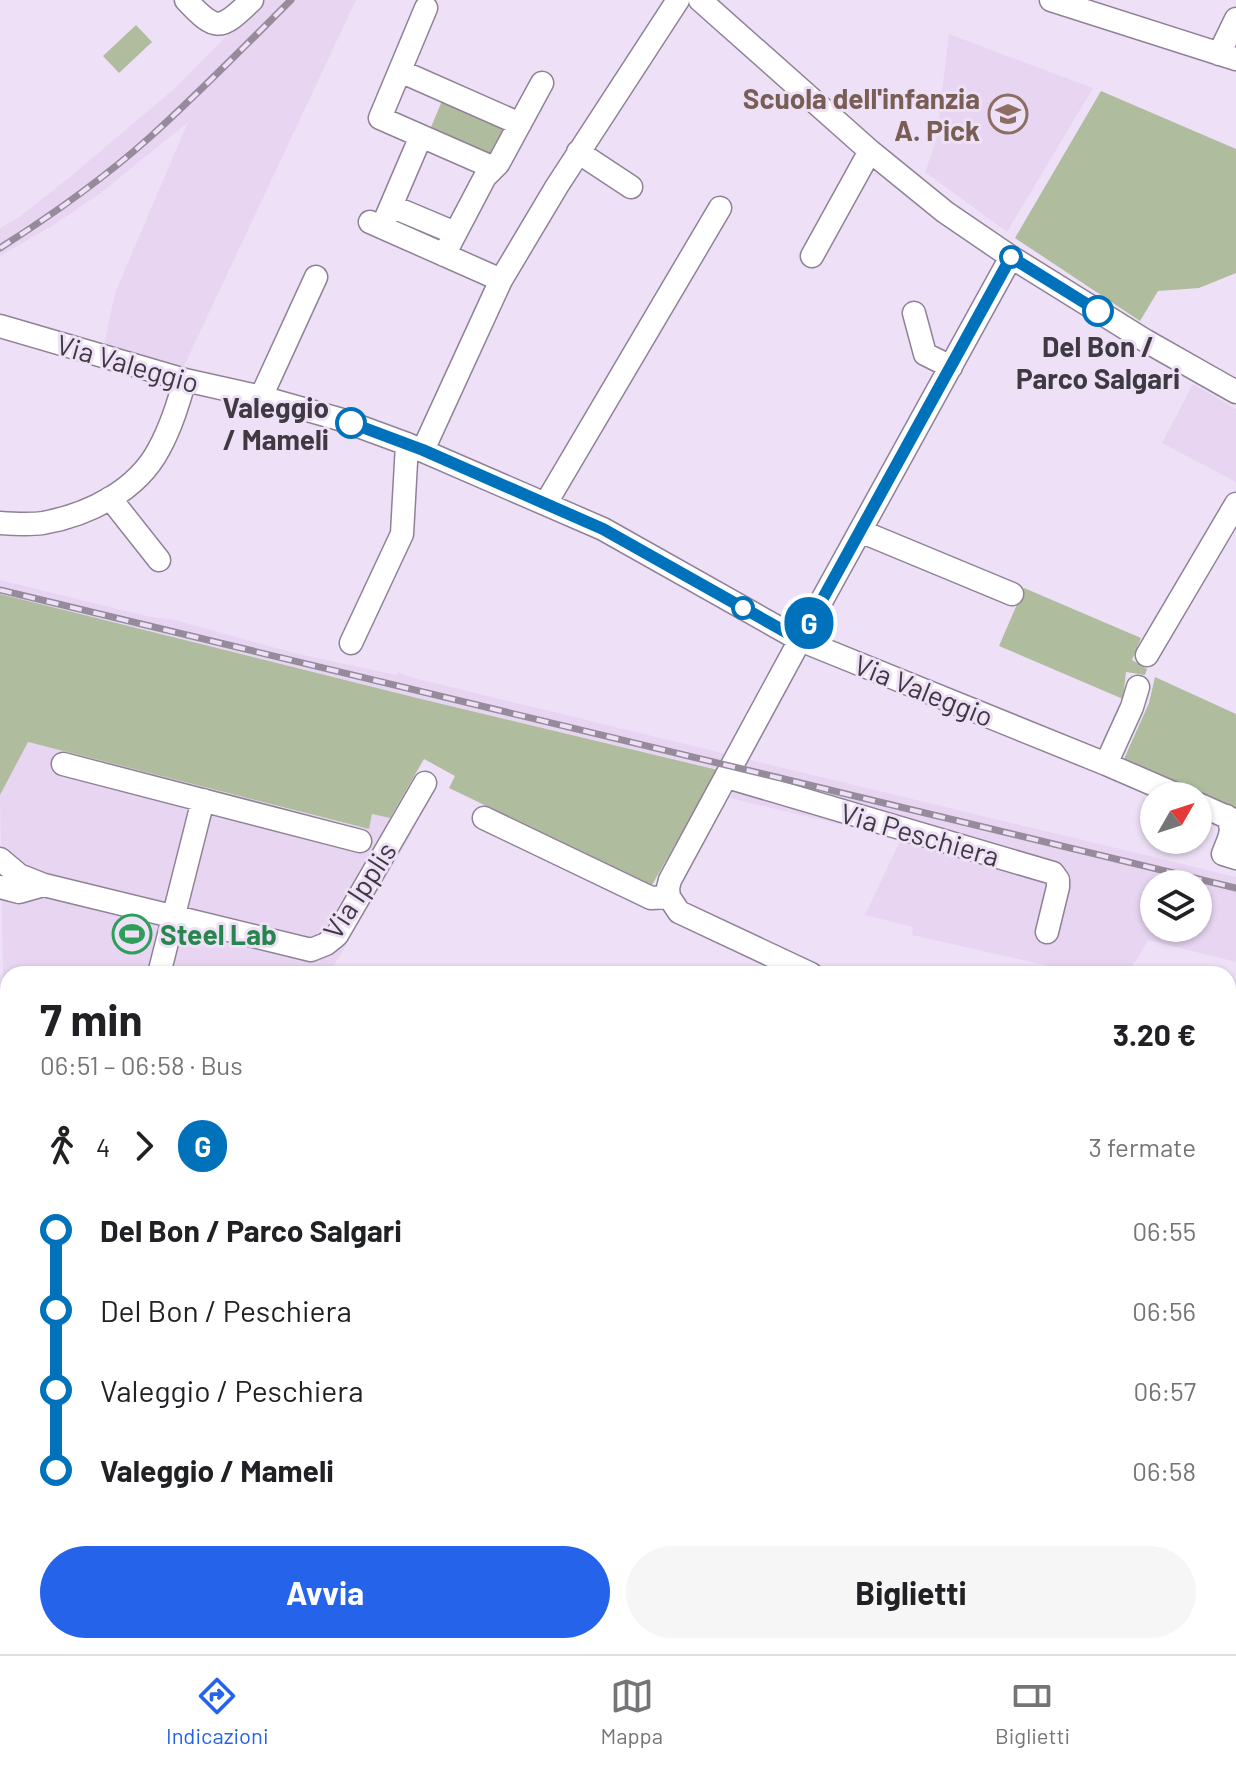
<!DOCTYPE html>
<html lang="it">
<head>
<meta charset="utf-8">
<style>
	body { margin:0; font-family:Barlow,sans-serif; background:#f6f6f6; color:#202124; height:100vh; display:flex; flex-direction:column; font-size:30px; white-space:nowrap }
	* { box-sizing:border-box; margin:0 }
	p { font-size:26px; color:#757577 }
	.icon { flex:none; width:44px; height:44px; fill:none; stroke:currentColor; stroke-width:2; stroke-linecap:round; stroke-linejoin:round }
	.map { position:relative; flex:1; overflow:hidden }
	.panel { position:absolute; left:0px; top:966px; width:1236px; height:688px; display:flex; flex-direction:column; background:#fff; border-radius:24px 24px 0 0; box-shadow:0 2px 6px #0004 }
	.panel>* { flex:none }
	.badge { padding:0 16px; border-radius:26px; font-size:28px; line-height:52px }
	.needle { width:52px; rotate:51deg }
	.controls { position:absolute; left:1140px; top:782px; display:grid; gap:16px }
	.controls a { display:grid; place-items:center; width:72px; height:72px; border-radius:50%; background:#fff; box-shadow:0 2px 6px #0004; font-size:40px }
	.map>.badge { position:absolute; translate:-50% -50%; box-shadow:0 0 0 4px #fff }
	.legs { display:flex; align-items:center; gap:12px; height:88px; padding:0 40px; font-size:26px }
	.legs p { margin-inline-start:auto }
	.summary { display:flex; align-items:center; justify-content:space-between; height:136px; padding:0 40px }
	h1 { font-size:44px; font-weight:700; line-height:60px }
	.action { display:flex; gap:16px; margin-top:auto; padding:16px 40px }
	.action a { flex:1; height:92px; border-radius:48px; background:#2563eb; color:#fff; font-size:32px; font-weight:700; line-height:92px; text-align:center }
	.action a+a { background:#f6f6f6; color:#202124 }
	ul { padding:0 40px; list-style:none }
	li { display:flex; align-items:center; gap:28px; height:80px; font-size:30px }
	li i { display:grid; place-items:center; width:12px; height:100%; margin:0 10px; background:currentColor }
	li i::after { content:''; width:20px; height:20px; margin:-10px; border:6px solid; border-radius:50%; background:#fff }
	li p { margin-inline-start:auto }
	li:first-child i { background:linear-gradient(#0000 50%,currentColor 0) }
	li:last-child i { background:linear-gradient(currentColor 50%,#0000 0) }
	.dock { display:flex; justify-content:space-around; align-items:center; height:112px; border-top:2px solid #e0e0e0; background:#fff; font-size:22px; color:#757577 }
	.dock a { display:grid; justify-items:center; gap:4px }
	.dock .on { color:#2563eb }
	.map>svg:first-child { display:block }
	.built { fill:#e7d5f2; fill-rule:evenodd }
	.green { fill:#afbc9e }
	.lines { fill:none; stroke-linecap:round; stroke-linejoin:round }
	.minor-casing { stroke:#8f8296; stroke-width:25 }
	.minor { stroke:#fff; stroke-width:22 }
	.rail-casing { stroke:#958b9b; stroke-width:7 }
	.rail { stroke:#eee1f7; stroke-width:4; stroke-dasharray:12; stroke-linecap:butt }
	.line-1-casing { stroke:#fff; stroke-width:18 }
	.line-1 { stroke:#0072bc; stroke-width:12 }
	.stop-1-dot { fill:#fff; stroke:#0072bc; stroke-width:4 }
	.labels { text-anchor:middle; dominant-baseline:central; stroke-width:6; stroke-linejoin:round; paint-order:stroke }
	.education-label { font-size:28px; font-weight:bold; fill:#785e54; stroke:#eee1f7; text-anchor:end }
	.stop-label { font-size:28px; font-weight:bold; fill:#3f3942; stroke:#eee1f7 }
	.street-label { font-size:28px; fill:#3f3942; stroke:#eee1f7 }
	.leisure-label { font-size:28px; font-weight:bold; fill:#27864d; stroke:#eee1f7; text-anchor:start }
</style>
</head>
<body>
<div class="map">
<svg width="1236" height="1654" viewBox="0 0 1236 1654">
	<rect width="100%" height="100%" fill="#eee1f7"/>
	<path class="built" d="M262,0H356L184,366L104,346L115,293L188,122L102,192L52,226L0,256V228L19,217L70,177L174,89Z
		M949,34L1093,88L1007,232L925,172L936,141Z
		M1193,384L1236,409V482L1162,443Z
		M0,580L146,616L175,620L294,653L396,675L398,672L410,677L771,765L1236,877V962L1148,940L1128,974H1084L912,935L913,927L865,915L901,839L730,798L742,775L417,698L0,594ZM1154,884H1198V928H1154Z
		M27,742L368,829L372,814L390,818L412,833L329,974H8V1155L0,1147L3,1136L5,1098L0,795Z"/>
	<path class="green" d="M136,25L152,42L119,73L103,56Z
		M1101,91L1236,149V273L1199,288L1158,291L1140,321L1015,238Z
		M444,96L512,127L490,159L429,132Z
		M1024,588L1141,638L1132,660L1147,669L1145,675L1126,672L1123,699L999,646Z
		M0,594L417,698L718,770L652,885L449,788L455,776L424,759L390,818L372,814L369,829L28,742L0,795Z
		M1155,677L1236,714V809L1123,761L1149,703Z"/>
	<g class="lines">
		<g class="minor-casing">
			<path id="minor" d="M186,0C216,32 220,31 252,0
				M700,0L870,151L945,212L1011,257L1146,341L1236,392
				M1051,0L1236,59
				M1219,54L1236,19
				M400,71L520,124
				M421,136L380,118L426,8
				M578,152L631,187
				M391,206L455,233
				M370,222L501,280
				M382,227L421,136L494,168
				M444,255L485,177L498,164L542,83
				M812,256L870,151
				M914,313L925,354L951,367
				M0,326L185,380L261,397L339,419L407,444L603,529L800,640L1106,764L1180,796
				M261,397L316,277
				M423,450L501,280L557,186L678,0
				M110,498L159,560
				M546,503L720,208
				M0,523C14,524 29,525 43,523C88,515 137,491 159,449C171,427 178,404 185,380
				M860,531L1012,594
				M351,643L402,534L407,444
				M1147,655L1236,504
				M63,764L360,841
				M1106,764L1132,707L1138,687
				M727,777L1053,873L1058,880V887L1047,932
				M1198,804L1236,821
				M1226,816C1236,829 1228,840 1223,854L1236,858
				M484,818L651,898L669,897
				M0,859L19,875L44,885L311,950L326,944L337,935L425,783
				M0,887L19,892L44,885
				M669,897L668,888L670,880L800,640L1011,257
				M669,897L679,912L811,974
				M159,974L203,800
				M1228,1153L1236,1157
				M0,1158L8,1161
				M1228,1290L1236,1276
				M0,1405L8,1418
				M241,1646L249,1654
				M54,1654V1646
				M1034,1654L1038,1646"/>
		</g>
		<use href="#minor" class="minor"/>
		<g class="rail-casing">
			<path id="rail" d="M0,248C52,215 103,179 149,138C198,94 244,47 291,0
				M0,590L1236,888"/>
		</g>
		<use href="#rail" class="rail"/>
	</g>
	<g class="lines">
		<g class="line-1-casing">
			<path id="line-1" d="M351,423L423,450L603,529L800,640L1011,257L1098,311"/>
		</g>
		<use href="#line-1" class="line-1"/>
	</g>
	<defs>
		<g id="school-ring" transform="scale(2)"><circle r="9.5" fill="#eee1f7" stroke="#8d6e63" stroke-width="1.5"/><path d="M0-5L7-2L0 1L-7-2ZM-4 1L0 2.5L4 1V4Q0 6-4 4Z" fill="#8d6e63"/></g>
		<g id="stadium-ring" transform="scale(2)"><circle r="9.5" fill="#eee1f7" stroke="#2e9e5b" stroke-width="1.5"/><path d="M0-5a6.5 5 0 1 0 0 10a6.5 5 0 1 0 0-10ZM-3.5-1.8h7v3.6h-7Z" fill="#2e9e5b"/></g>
	</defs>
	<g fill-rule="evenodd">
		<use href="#school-ring" x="1008" y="114"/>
		<use href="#stadium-ring" x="132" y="934"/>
	</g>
	<g class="stop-1-dot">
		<circle cx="1011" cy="257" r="10"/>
		<circle cx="1098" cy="311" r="14"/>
		<circle cx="351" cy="423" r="14"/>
		<circle cx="743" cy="608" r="10"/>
	</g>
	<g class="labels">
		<g class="education-label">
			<text x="980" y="98">Scuola dell'infanzia<tspan x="980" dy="32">A. Pick</tspan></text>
		</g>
		<g class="stop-label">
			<text x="1098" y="346">Del Bon /<tspan x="1098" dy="32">Parco Salgari</tspan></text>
			<text x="329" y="407" text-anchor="end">Valeggio<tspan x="329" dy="32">/ Mameli</tspan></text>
		</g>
		<g class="street-label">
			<text transform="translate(128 363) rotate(16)">Via Valeggio</text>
			<text transform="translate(924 690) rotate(22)">Via Valeggio</text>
			<text transform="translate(920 834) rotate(16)">Via Peschiera</text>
			<text transform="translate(359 890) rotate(-57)">Via Ipplis</text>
		</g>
		<g class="leisure-label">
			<text x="160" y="934">Steel Lab</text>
		</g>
	</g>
</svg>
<div class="controls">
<a><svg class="needle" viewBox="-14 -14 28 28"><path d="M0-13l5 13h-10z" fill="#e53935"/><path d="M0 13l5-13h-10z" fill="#757577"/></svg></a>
<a><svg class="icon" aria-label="layers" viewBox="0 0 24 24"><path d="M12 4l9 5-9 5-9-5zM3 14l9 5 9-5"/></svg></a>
</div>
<b class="badge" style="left:809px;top:623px;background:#0072bc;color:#fff">G</b>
<section class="panel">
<div class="summary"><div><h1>7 min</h1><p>06:51 – 06:58 · Bus</p></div><b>3.20 €</b></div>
<div class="legs"><svg class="icon" aria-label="walk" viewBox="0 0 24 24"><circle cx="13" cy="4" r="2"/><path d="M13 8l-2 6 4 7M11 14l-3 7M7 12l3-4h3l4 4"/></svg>4<svg class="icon" aria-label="forward" viewBox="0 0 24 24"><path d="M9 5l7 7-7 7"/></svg><b class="badge" style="background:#0072bc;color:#fff">G</b><p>3 fermate</p></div>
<ul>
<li><i style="color:#0072bc"></i><b>Del Bon / Parco Salgari</b><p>06:55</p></li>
<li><i style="color:#0072bc"></i><span>Del Bon / Peschiera</span><p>06:56</p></li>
<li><i style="color:#0072bc"></i><span>Valeggio / Peschiera</span><p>06:57</p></li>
<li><i style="color:#0072bc"></i><b>Valeggio / Mameli</b><p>06:58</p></li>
</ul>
<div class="action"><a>Avvia</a><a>Biglietti</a></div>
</section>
</div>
<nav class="dock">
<a class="on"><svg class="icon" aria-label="directions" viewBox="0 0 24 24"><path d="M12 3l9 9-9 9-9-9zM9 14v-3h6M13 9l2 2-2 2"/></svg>Indicazioni</a>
<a><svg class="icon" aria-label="map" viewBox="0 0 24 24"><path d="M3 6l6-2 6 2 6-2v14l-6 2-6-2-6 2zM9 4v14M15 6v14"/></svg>Mappa</a>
<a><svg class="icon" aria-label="tickets" viewBox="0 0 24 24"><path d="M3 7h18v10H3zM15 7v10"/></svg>Biglietti</a>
</nav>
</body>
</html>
